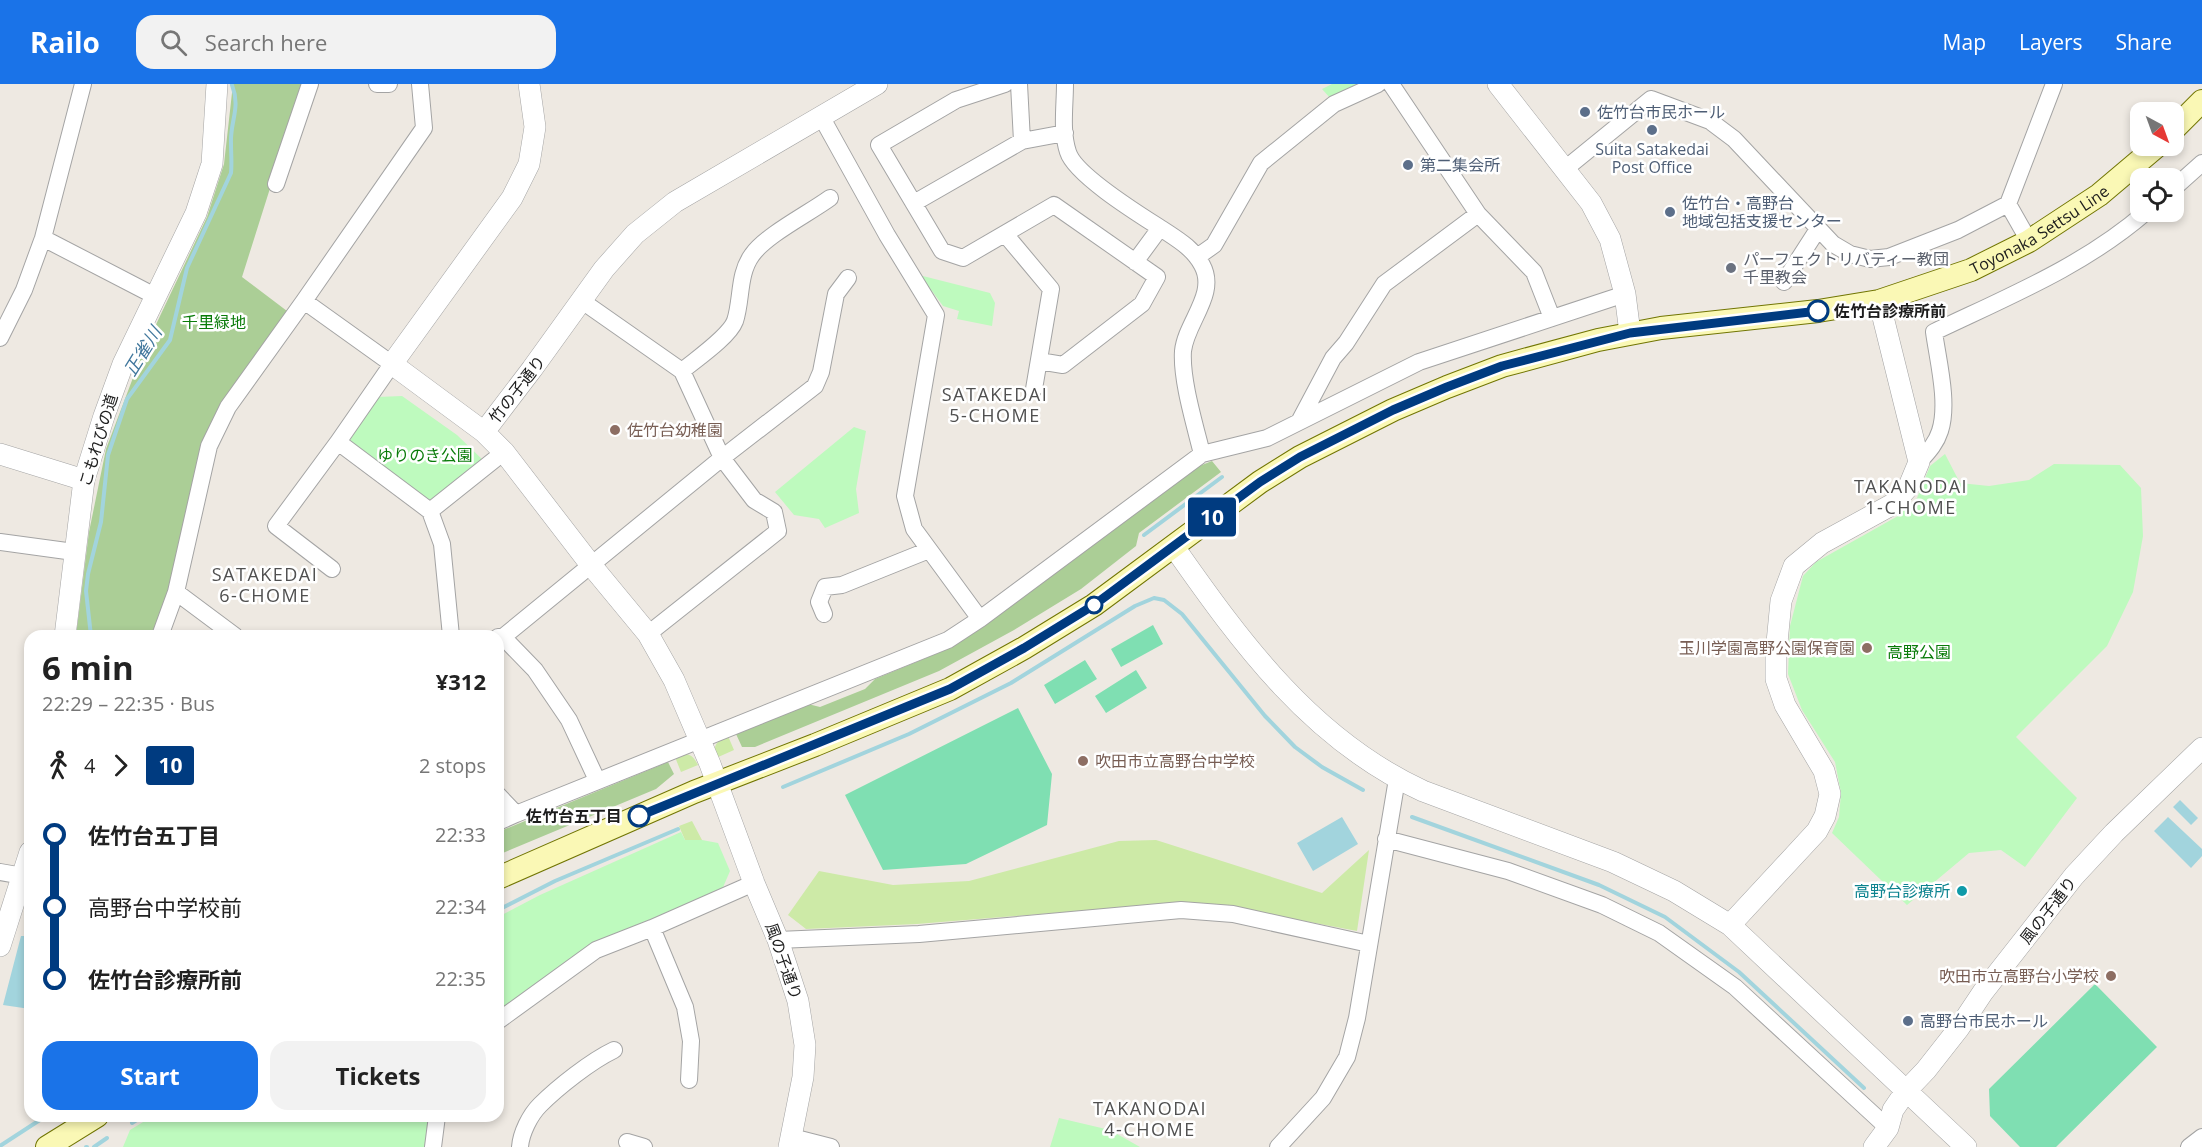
<!DOCTYPE html>
<html lang="en">
<head>
<meta charset="utf-8">
<style>
	body { margin:0; font-family:"Open Sans","Noto Sans JP",sans-serif; background:#f2f2f2; color:#222; height:100vh; display:flex; flex-direction:column; font-size:22px; white-space:nowrap }
	* { box-sizing:border-box; margin:0 }
	p { font-size:20px; color:#767676 }
	.icon { flex:none; width:33px; height:33px; fill:none; stroke:currentColor; stroke-width:2; stroke-linecap:round; stroke-linejoin:round }
	.map { position:relative; flex:1; overflow:hidden }
	.side { position:absolute; left:24px; top:546px; width:480px; height:492px; display:flex; flex-direction:column; background:#fff; border-radius:18px; box-shadow:0 3px 9px #0003 }
	.side>* { flex:none }
	.badge { padding:0 12px; border-radius:4px; font-size:21px; line-height:39px }
	.needle { width:39px; rotate:139deg }
	.controls { position:absolute; left:2130px; top:18px; display:grid; gap:12px }
	.controls a { display:grid; place-items:center; width:54px; height:54px; border-radius:12px; background:#fff; box-shadow:0 3px 9px #0003; font-size:30px }
	.map>.badge { position:absolute; translate:-50% -50%; box-shadow:0 0 0 3px #fff }
	.legs { display:flex; align-items:center; gap:9px; height:66px; padding:0 18px; font-size:20px }
	.legs p { margin-inline-start:auto }
	.overview { display:flex; align-items:center; justify-content:space-between; height:102px; padding:0 18px }
	h1 { font-size:33px; font-weight:700; line-height:45px }
	.primary-button { display:flex; gap:12px; margin-top:auto; padding:12px 18px }
	.primary-button a { flex:1; height:69px; border-radius:18px; background:#1a73e8; color:#fff; font-size:24px; font-weight:700; line-height:69px; text-align:center }
	.primary-button a+a { background:#f2f2f2; color:#222 }
	ul { padding:0 18px; list-style:none }
	li { display:flex; align-items:center; gap:21px; height:72px; font-size:22px }
	li i { display:grid; place-items:center; width:9px; height:100%; margin:0 8px; background:currentColor }
	li i::after { content:''; width:15px; height:15px; margin:-8px; border:4px solid; border-radius:50%; background:#fff }
	li p { margin-inline-start:auto }
	li:first-child i { background:linear-gradient(#0000 50%,currentColor 0) }
	li:last-child i { background:linear-gradient(currentColor 50%,#0000 0) }
	header { display:flex; align-items:center; gap:36px; box-sizing:border-box; height:84px; padding:0 30px; background:#1a73e8; color:#fff }
	header strong { font-size:28px }
	nav { display:flex; gap:33px; margin-inline-start:auto; font-size:21px }
	.search { width:420px; height:54px; background:#f2f2f2; display:flex; align-items:center; gap:15px; box-sizing:border-box; padding:0 21px; border-radius:18px; color:#767676; font-size:22px }
	.map>svg:first-child { display:block }
	.grass { fill:#cdeaa7 }
	.forest { fill:#abce96 }
	.park { fill:#befabe }
	.pitch { fill:#7fdfb2 }
	.water { fill:#a2d4dd }
	.lines { fill:none; stroke-linecap:round; stroke-linejoin:round }
	.stream { stroke:#a2d4dd; stroke-width:4 }
	.minor-casing { stroke:#a4a4a4; stroke-width:18 }
	.tertiary-casing { stroke:#a4a4a4; stroke-width:22 }
	.secondary-casing { stroke:#717503; stroke-width:24 }
	.minor { stroke:#fff; stroke-width:16 }
	.tertiary { stroke:#fff; stroke-width:21 }
	.secondary { stroke:#faf8b5; stroke-width:22 }
	.line-1-casing { stroke:#fff; stroke-width:14 }
	.line-1 { stroke:#003b80; stroke-width:9 }
	.service-dot { fill:#5c6f8a; stroke:#fff; stroke-width:2 }
	.worship-dot { fill:#6b7280; stroke:#fff; stroke-width:2 }
	.stop-1-dot { fill:#fff; stroke:#003b80; stroke-width:3 }
	.education-dot { fill:#8d6e63; stroke:#fff; stroke-width:2 }
	.culture-dot { fill:#0f9aa8; stroke:#fff; stroke-width:2 }
	.labels { text-anchor:middle; dominant-baseline:central; stroke-width:5; stroke-linejoin:round; paint-order:stroke }
	.service-label { font-size:16px; fill:#4e5e75; stroke:#fff; text-anchor:start }
	.street-label { font-size:16px; fill:#1d1d1d; stroke:#fff }
	.worship-label { font-size:16px; fill:#5b616d; stroke:#fff; text-anchor:start }
	.stop-label { font-size:16px; font-weight:bold; fill:#1d1d1d; stroke:#fff; text-anchor:start }
	.park-label { font-size:16px; fill:#0a7c0a; stroke:#fff }
	.education-label { font-size:16px; fill:#785e54; stroke:#fff; text-anchor:start }
	.culture-label { font-size:16px; fill:#0d838f; stroke:#fff; text-anchor:end }
	.water-label { font-size:18px; font-style:italic; fill:#42789d; stroke:#fff }
	.neighbourhood-label { font-size:18px; letter-spacing:1.5px; fill:#505050; stroke:#fff }
</style>
</head>
<body>
<header>
<strong>Railo</strong>
<div class="search"><svg class="icon" aria-label="search" viewBox="0 0 24 24"><circle cx="10" cy="10" r="6"/><path d="M15 15l6 6"/></svg>Search here</div>
<nav><a>Map</a><a>Layers</a><a>Share</a></nav>
</header>
<div class="map">
<svg width="2202" height="1063" viewBox="0 0 2202 1063">
	<rect width="100%" height="100%" fill="#eee9e2"/>
	<path class="grass" d="M728,652L734,666L716,674C712,662 717,656 728,652Z
		M683,670C691,670 694,673 698,681L681,688L675,673Z
		M692,737L702,756H685L679,742Z
		M1156,756L1322,809L1369,766L1357,847L1231,823L1178,819L917,840L806,845L788,831L819,787L893,801L969,797L1119,757Z"/>
	<path class="forest" d="M233,0H303L242,193L287,227L221,319L170,507L154,552H76L89,448L106,365L142,270L207,133L224,80Z
		M1212,377L1221,388L1139,449L1136,462L1081,505L1014,546L939,587L755,663H742L736,650L808,620L820,623L865,605L875,595L950,564L1197,383Z
		M668,678L674,690L656,705L498,771V748Z"/>
	<path class="park" d="M1332,0H1363L1331,15L1322,5Z
		M915,190L990,209L995,219L992,242L957,235L959,227L943,222L932,207L927,209Z
		M402,312L457,351L485,378L438,415H426L351,359L350,350L377,313Z
		M854,343L866,347L856,405L859,429L825,444L819,435L794,431L775,408Z
		M1945,370L1960,399L1989,402L2029,396L2054,380L2120,381L2141,404L2143,452L2133,508L2107,562L2016,653L2077,714L2025,783L2001,766L1969,769L1907,821L1832,749L1839,733L1841,709L1835,678L1802,626L1788,590L1790,542L1803,492L1816,478L1898,432L1917,414L1930,382Z
		M681,748L685,756H702L718,759L730,787L721,808L498,928V833L540,811Z
		M153,1032H430L427,1063H123L130,1046Z
		M1059,1034L1110,1046L1140,1063H1050Z"/>
	<path class="pitch" d="M1153,541L1163,560L1121,583L1111,565Z
		M1085,576L1097,595L1055,620L1044,601Z
		M1136,586L1147,604L1106,629L1095,612Z
		M1018,624L1052,690L1047,741L966,780L883,786L845,711Z
		M2095,900L2157,963L2056,1063H2020L1990,1032L1989,1005Z"/>
	<path class="water" d="M2180,716L2198,734L2191,741L2173,723Z
		M1342,733L1358,760L1313,787L1297,759Z
		M2168,733L2202,765V772L2191,784L2154,747Z
		M21,852H27L30,867V925L3,921Z"/>
	<g class="lines">
		<path class="stream" d="M1144,451L1222,393
			M91,552L86,507L88,490L101,438L108,371L127,315L170,256L187,184L231,89C232,79 231,70 231,59C230,37 241,24 232,1
			M783,703L909,650L1011,599L1135,522L1154,514L1164,516L1182,530L1265,632L1295,663L1322,683L1363,706
			M1412,733L1599,801L1665,833L1739,888L1864,1004
			M30,819L28,826L30,835
			M498,826L555,797L678,745
			M132,1039L143,1032
			M0,1062L46,1032
			M86,1063H87
			M94,1063L107,1054"/>
		<g class="minor-casing">
			<path id="minor" d="M377,0H389
				M1005,0L956,16L879,61L942,167L963,174L1054,121L1157,193L1142,220L1063,281L1039,277
				M1019,0L1022,57
				M1065,0C1065,22 1061,47 1068,68C1075,91 1140,131 1162,145C1177,155 1193,164 1202,181C1218,210 1186,238 1183,267C1181,296 1195,341 1202,370
				M1391,0L1478,130L1534,188L1552,234
				M1651,15L1710,37L1734,55L1833,160L1850,170L1870,175L1889,173L1958,146L2008,120L2054,0
				M822,34L887,151L936,231L905,412L914,445L980,535
				M1565,85L1651,15
				M276,100L310,0
				M2174,104L2202,79
				M914,119L1022,57L1065,49
				M2008,120L2029,157
				M1005,150L1051,205L1034,305
				M43,154L155,212
				M1197,173L1214,161L1261,79L1334,20L1378,0
				M1135,178L1160,144
				M1784,198L1818,145
				M304,217L392,280L338,358L430,427L442,460L451,552
				M582,217L682,287L722,374L754,416L774,428L778,447L648,550
				M0,254L24,206L43,154L83,0
				M682,287C695,276 729,253 735,237C742,216 738,190 752,171C766,151 808,130 830,114
				M1299,338L1333,274L1346,259L1384,200L1478,130
				M1919,378C1927,369 1936,360 1940,347C1949,319 1938,277 1934,248C2007,213 2084,182 2146,128
				M430,427L504,368
				M0,458L74,468
				M332,485L276,442L338,358
				M176,508L235,552
				M824,530L819,518L825,503L842,501L929,466
				M160,552L176,508L209,362L228,323L304,217L424,44L420,0
				M498,553H503L722,374L815,302L821,288L836,210L848,194
				M503,553L535,586L569,636L597,696
				M498,711L516,730L498,738
				M516,730L948,556L980,535L1202,370L1267,354L1419,278L1625,210
				M1386,755L1508,787L1602,821L1659,849L1735,903L1888,1044
				M0,788L23,792
				M652,844L685,923L691,957L689,996
				M778,856L919,850L1181,826L1233,830L1369,860
				M498,937L596,866L652,844L754,799
				M792,1053L831,1063
				M627,1058L644,1063
				M433,1063L437,1032
				M520,1063C521,1049 530,1031 540,1021C558,1003 591,977 614,966
				M1278,1063L1323,1014L1347,973L1357,934L1397,695
				M2189,1063L2202,1053"/>
		</g>
		<g class="tertiary-casing">
			<path id="tertiary" d="M529,0L535,43L529,80L512,114L392,280L484,348L504,368L591,481L648,550L674,596L710,680L754,799L778,856L798,917L805,961L803,993L789,1063
				M1498,0L1591,119L1610,155L1625,210L1630,249
				M484,348L532,285L604,185L635,150L675,118L877,0
				M0,370L84,396
				M1174,463C1242,560 1312,656 1423,707L1613,778L1674,807L1730,841L1966,1063
				M65,552L84,396L104,332L123,280L196,129L212,80L217,0
				M1730,841L1817,747L1825,732L1830,710L1824,687L1785,621L1776,595V569L1781,517L1794,482L1822,459L1893,420L1909,402L1919,378L1879,217
				M0,862L30,768
				M1874,1063L1888,1044L1893,1026L1906,1007L1926,986L1959,944L1983,908L2074,792L2114,749L2202,664"/>
		</g>
		<g class="secondary-casing">
			<g id="secondary">
				<path d="M2174,45L2202,17"/>
				<path id="s1" d="M498,794L694,708L815,661L950,605L1024,564L1094,521L1260,398L1300,373L1393,326L1447,303L1502,282L1598,256L1661,244L1818,227L1879,217L1971,186L2029,157L2099,111L2157,62"/>
				<path d="M47,1063L97,1032"/>
			</g>
		</g>
		<use href="#minor" class="minor"/>
		<use href="#tertiary" class="tertiary"/>
		<use href="#secondary" class="secondary"/>
	</g>
	<g class="lines">
		<g class="line-1-casing">
			<path id="line-1" d="M639,732L950,605L1024,564L1094,521L1260,398L1300,373L1393,326L1447,303L1502,282L1630,249L1818,227"/>
		</g>
		<use href="#line-1" class="line-1"/>
	</g>
	<g class="service-dot">
		<circle cx="1585" cy="28" r="6"/>
		<circle cx="1652" cy="46" r="6"/>
		<circle cx="1408" cy="81" r="6"/>
		<circle cx="1670" cy="128" r="6"/>
		<circle cx="1908" cy="937" r="6"/>
	</g>
	<circle class="worship-dot" cx="1731" cy="184" r="6"/>
	<g class="stop-1-dot">
		<circle cx="1818" cy="227" r="10"/>
		<circle cx="1094" cy="521" r="8"/>
		<circle cx="639" cy="732" r="10"/>
	</g>
	<g class="education-dot">
		<circle cx="615" cy="346" r="6"/>
		<circle cx="1867" cy="564" r="6"/>
		<circle cx="1083" cy="677" r="6"/>
		<circle cx="2111" cy="892" r="6"/>
	</g>
	<circle class="culture-dot" cx="1962" cy="807" r="6"/>
	<g class="labels">
		<g class="service-label">
			<text x="1597" y="28">佐竹台市民ホール</text>
			<text x="1652" y="65" text-anchor="middle">Suita Satakedai<tspan x="1652" dy="18">Post Office</tspan></text>
			<text x="1420" y="81">第二集会所</text>
			<text x="1682" y="119">佐竹台・高野台<tspan x="1682" dy="18">地域包括支援センター</tspan></text>
			<text x="1920" y="937">高野台市民ホール</text>
		</g>
		<g class="street-label">
			<text stroke="none"><textPath href="#s1" startOffset="1692">Toyonaka Settsu Line</textPath></text>
			<text transform="translate(517 305) rotate(-52)">竹の子通り</text>
			<text transform="translate(98 356) rotate(-73)">こもれびの道</text>
			<text transform="translate(2048 826) rotate(-52)">風の子通り</text>
			<text transform="translate(784 877) rotate(71)">風の子通り</text>
		</g>
		<g class="worship-label">
			<text x="1743" y="175">パーフェクトリバティー教団<tspan x="1743" dy="18">千里教会</tspan></text>
		</g>
		<g class="stop-label">
			<text x="1834" y="227">佐竹台診療所前</text>
			<text x="622" y="732" text-anchor="end">佐竹台五丁目</text>
		</g>
		<g class="park-label">
			<text x="214" y="238">千里緑地</text>
			<text x="425" y="371">ゆりのき公園</text>
			<text x="1919" y="568">高野公園</text>
		</g>
		<g class="education-label">
			<text x="627" y="346">佐竹台幼稚園</text>
			<text x="1855" y="564" text-anchor="end">玉川学園高野公園保育園</text>
			<text x="1095" y="677">吹田市立高野台中学校</text>
			<text x="2099" y="892" text-anchor="end">吹田市立高野台小学校</text>
		</g>
		<g class="culture-label">
			<text x="1950" y="807">高野台診療所</text>
		</g>
		<g class="water-label">
			<text transform="translate(142 267) rotate(-58)">正雀川</text>
		</g>
		<g class="neighbourhood-label">
			<text x="995" y="310">SATAKEDAI<tspan x="995" dy="21">5-CHOME</tspan></text>
			<text x="1911" y="402">TAKANODAI<tspan x="1911" dy="21">1-CHOME</tspan></text>
			<text x="265" y="490">SATAKEDAI<tspan x="265" dy="21">6-CHOME</tspan></text>
			<text x="1150" y="1024">TAKANODAI<tspan x="1150" dy="21">4-CHOME</tspan></text>
		</g>
	</g>
</svg>
<div class="controls">
<a><svg class="needle" viewBox="-14 -14 28 28"><path d="M0-13l5 13h-10z" fill="#e53935"/><path d="M0 13l5-13h-10z" fill="#767676"/></svg></a>
<a><svg class="icon" aria-label="locate" viewBox="0 0 24 24"><circle cx="12" cy="12" r="6"/><path d="M12 2v4M12 18v4M2 12h4M18 12h4"/></svg></a>
</div>
<b class="badge" style="left:1212px;top:433px;background:#003b80;color:#fff">10</b>
<section class="side">
<div class="overview"><div><h1>6 min</h1><p>22:29 – 22:35 · Bus</p></div><b>¥312</b></div>
<div class="legs"><svg class="icon" aria-label="walk" viewBox="0 0 24 24"><circle cx="13" cy="4" r="2"/><path d="M13 8l-2 6 4 7M11 14l-3 7M7 12l3-4h3l4 4"/></svg>4<svg class="icon" aria-label="forward" viewBox="0 0 24 24"><path d="M9 5l7 7-7 7"/></svg><b class="badge" style="background:#003b80;color:#fff">10</b><p>2 stops</p></div>
<ul>
<li><i style="color:#003b80"></i><b>佐竹台五丁目</b><p>22:33</p></li>
<li><i style="color:#003b80"></i><span>高野台中学校前</span><p>22:34</p></li>
<li><i style="color:#003b80"></i><b>佐竹台診療所前</b><p>22:35</p></li>
</ul>
<div class="primary-button"><a>Start</a><a>Tickets</a></div>
</section>
</div>
</body>
</html>
